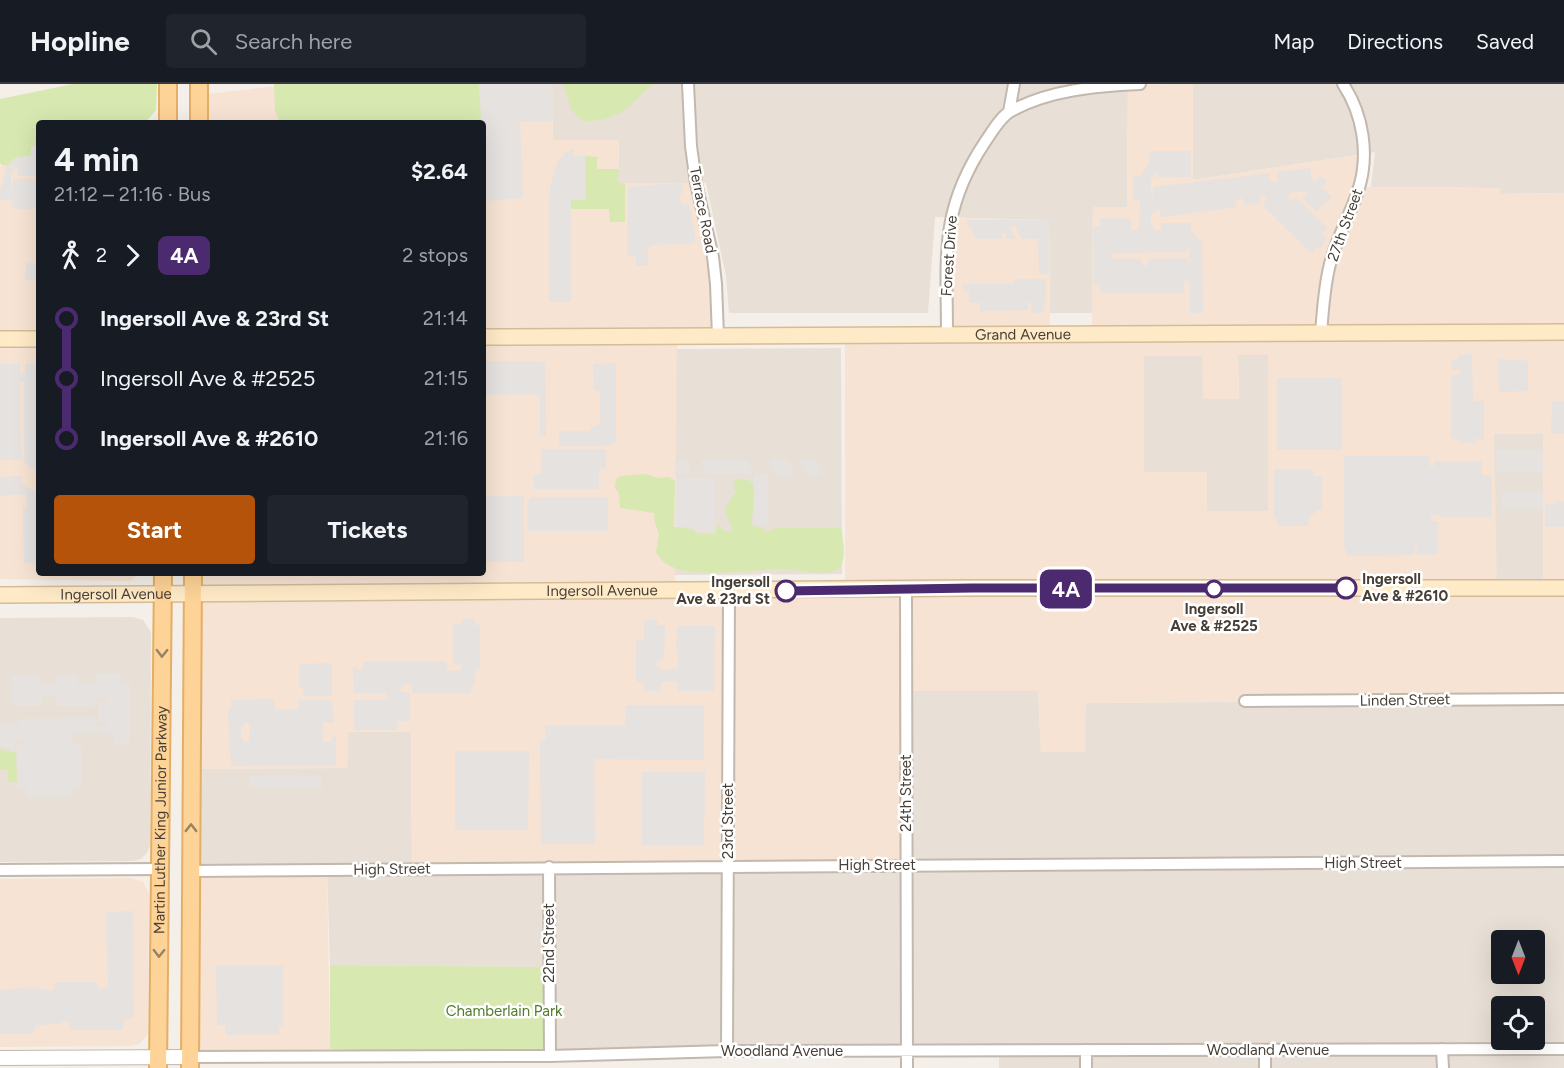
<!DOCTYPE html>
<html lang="en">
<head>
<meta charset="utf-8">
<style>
	body { margin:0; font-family:Figtree,sans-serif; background:#20242c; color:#f1f3f6; height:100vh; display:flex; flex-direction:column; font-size:22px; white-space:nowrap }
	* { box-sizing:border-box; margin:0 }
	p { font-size:20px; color:#9ea1a6 }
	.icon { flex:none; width:33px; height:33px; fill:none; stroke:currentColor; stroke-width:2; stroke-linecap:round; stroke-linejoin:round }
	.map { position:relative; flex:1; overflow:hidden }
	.panel { position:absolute; left:36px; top:36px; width:450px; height:456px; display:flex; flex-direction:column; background:#171b24; border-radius:6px; box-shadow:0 6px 24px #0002 }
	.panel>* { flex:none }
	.badge { padding:0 12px; border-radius:9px; font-size:21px; line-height:39px }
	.needle { width:39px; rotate:180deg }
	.controls { position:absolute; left:1491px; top:846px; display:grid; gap:12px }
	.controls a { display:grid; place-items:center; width:54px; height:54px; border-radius:6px; background:#171b24; box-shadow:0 6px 24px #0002; font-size:30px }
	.map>.badge { position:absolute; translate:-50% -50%; box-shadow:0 0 0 3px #fff }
	.legs { display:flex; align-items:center; gap:9px; height:66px; padding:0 18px; font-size:20px }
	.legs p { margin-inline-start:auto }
	.headline { display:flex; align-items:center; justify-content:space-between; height:102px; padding:0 18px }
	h1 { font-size:33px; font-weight:700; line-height:45px }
	.button { display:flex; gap:12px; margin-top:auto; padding:12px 18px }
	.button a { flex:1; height:69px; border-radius:6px; background:#b45309; color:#fff; font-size:24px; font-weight:700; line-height:69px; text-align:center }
	.button a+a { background:#20242c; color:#f1f3f6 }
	ul { padding:0 18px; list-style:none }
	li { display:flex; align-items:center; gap:21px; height:60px; font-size:22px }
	li i { display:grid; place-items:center; width:9px; height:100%; margin:0 8px; background:currentColor }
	li i::after { content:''; width:15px; height:15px; margin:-8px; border:4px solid; border-radius:50%; background:#171b24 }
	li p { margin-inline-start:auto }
	li:first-child i { background:linear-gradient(#0000 50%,currentColor 0) }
	li:last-child i { background:linear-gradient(currentColor 50%,#0000 0) }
	header { display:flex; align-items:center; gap:36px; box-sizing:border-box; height:84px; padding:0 30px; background:#171b24; border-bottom:2px solid #363941 }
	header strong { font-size:28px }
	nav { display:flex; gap:33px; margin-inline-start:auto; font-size:21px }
	.search { width:420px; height:54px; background:#20242c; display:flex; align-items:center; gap:15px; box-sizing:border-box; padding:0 21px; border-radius:6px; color:#9ea1a6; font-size:22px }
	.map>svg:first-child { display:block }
	.residential { fill:#e8e0d6; fill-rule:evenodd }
	.commercial { fill:#f6e3d3; fill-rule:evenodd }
	.green { fill:#d7e8b1 }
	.parking { fill:#e5e2e0; fill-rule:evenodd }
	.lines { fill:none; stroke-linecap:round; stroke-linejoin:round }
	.minor-casing { stroke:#c3b8ad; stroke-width:14 }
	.tertiary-casing { stroke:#c3b8ad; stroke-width:16 }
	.secondary-casing { stroke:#d4bc98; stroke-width:18 }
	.primary-casing { stroke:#e4ae66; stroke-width:20 }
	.minor { stroke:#fff; stroke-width:10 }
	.tertiary { stroke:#fff; stroke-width:14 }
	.secondary { stroke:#ffeac7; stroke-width:15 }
	.primary { stroke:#fed397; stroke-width:16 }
	.oneway { stroke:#998262 }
	.line-1-casing { stroke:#fff; stroke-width:14 }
	.line-1 { stroke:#4c2a6f; stroke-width:9 }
	.stop-1-dot { fill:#fff; stroke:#4c2a6f; stroke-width:3 }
	.labels { text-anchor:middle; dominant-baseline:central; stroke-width:5; stroke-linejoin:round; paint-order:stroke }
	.street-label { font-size:15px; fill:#473f36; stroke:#fff }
	.stop-label { font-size:15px; font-weight:bold; fill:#473f36; stroke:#fff; text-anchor:start }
	.park-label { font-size:15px; fill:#527a29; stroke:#fff }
</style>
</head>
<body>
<header>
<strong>Hopline</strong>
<div class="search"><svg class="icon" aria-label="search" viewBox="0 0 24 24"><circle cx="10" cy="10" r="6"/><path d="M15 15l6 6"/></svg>Search here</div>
<nav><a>Map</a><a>Directions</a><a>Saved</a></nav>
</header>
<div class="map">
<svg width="1564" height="984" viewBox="0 0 1564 984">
	<rect width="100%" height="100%" fill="#f4efe8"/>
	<path class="residential" d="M552,0H1128L1127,123L1093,124L1092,229H1050L1049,136L935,133L928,229H729L726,192L706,99H618L619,56L553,57Z
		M1193,0H1564V109L1500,110L1499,104L1371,103L1375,68L1193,96Z
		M841,264L842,490L675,491L676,265Z
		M1238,271H1268L1269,427L1207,428L1206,388H1144V272H1203L1239,314Z
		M1493,350H1543V504H1496Z
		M133,533L143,536L151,548L150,761L147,769L141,775L133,777L0,778V534Z
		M906,607H1038L1041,668L1086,619L1564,615V984H999V967L550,972L546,883L330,881L327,785L191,787V685L347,684L348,648H411L412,784ZM1502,856H1534V890H1502ZM1502,922H1534V956H1502Z"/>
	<path class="commercial" d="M295,0H552L553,56H619L618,99H696L713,173L718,252L677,253L675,507L845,506V251L947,250L950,134L1049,136L1050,250H1092L1093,123H1127L1128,1L1193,0V96L1364,70L1360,103L1500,104V110L1564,109V615L1086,619L1085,668H1041L1038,607H907V781L412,784L411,648H348L347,684L191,685L193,489H483V39H199V11ZM1238,271H1268V427H1207V388H1144V272H1202L1203,315H1239ZM1494,350H1543V503L1497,504Z
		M39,57V489H140L130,497L0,495V85L7,59Z
		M327,785L330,965L219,966L190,973L191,787Z
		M130,794L143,798L149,810L148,948L146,953L139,960L131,962L0,963V795Z"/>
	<path class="green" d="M73,0H157L156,26L145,39H39V62H31V71L16,74L7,82L0,80V15Z
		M274,0H479L482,39H280L275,26Z
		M563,0H653C627,24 621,37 583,37L572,27Z
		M585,72L597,73V85H619L618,99H625V138H610L609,125H571V116H585Z
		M646,390L658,394L669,393L675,397L674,443L692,445L696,449L715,450L718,440L724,447H731L732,442C722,426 725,423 736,408L733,400L737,395C741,396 749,395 752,399C758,408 751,431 752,441L761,444L767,448L776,444H840L842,445C842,457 848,476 838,485C828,493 795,485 783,485C752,484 671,502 656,468L659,450L655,439L654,429L620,424L619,409L615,404L616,395L621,392Z
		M0,665L16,669L17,698H8V686H0Z
		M330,881L546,883L550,972L330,965Z"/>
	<path class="parking" d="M479,0H552L553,37L520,38L523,114L486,117Z
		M31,62H39V92H18V85L14,84L11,92V101L13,102V95H39V125H12V117L0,116V107L7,82L16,74L31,71Z
		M574,65V72H585L586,116H571V218H549V116L551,99L557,79L564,70Z
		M1150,67H1191V93H1158L1157,87L1151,96V111L1153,112L1154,103L1270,89V95L1274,99L1277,96V88L1310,84L1311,93L1315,97L1321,92L1327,97L1322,103L1332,113L1316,128L1303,114L1308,109L1307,107L1292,108L1287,114L1291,117L1296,113L1327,144L1322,150L1326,153L1321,165L1316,164L1311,169L1263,122L1267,114L1263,111L1260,112L1261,120L1244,121L1243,115L1240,114L1235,118L1236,123L1161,133L1160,125H1158L1151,131V141L1156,147L1161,146V139H1191V147L1202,159L1203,229H1190V199L1188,196L1184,197V209H1101L1100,201L1093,200V143L1100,142V134L1131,135V146H1136L1139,144L1140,118V116H1133V92H1140L1149,80ZM1187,161L1190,166L1189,182L1187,174L1148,175V180L1145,182L1142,181L1141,175L1112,174V169L1185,168Z
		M681,99L683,107L680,111V116L683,121L689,120L695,149V159L650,161L648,165V182H636V173L627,171L628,103Z
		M967,136H1049V190H1039L1038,155H1022L1015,142H1012L1011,145L1016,155H1006V149H1003L1002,155H976L971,144L967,142Z
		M27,179H39V196H24Z
		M1014,195H1046V218L1043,219L1044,229H1032L1031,218H1028V226L980,227V219L969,218V208L963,206V200H1013Z
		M1472,270L1473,317H1484V355H1475V359H1460V355H1451V292L1460,291V286H1451V276H1457L1460,271Z
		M1498,275L1528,277V307L1499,308Z
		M486,277L545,278L546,352H540V311H486Z
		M616,279V359L606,362H559V347H590L591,344L600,340V307L594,306L593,280Z
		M0,280H20V290L25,289V280H39V387L28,382L24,377V298H20L21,376H0Z
		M1277,294H1342V366H1277Z
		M1552,317H1564V350H1551Z
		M541,365H606V384L599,385V405H534V391L541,390Z
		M1496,366H1543V389H1496Z
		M1344,372H1429L1430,382L1433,383L1435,377H1482V391H1492V433H1439V430L1431,432V437H1438L1437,469L1431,471H1417V462H1415L1414,471L1347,472L1344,462Z
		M816,375L822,390L807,391L800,376Z
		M675,376H689L690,391H675Z
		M700,376H747L753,390H706Z
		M769,376H789L794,391H775Z
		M1274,385H1312L1314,392H1322V426H1317L1308,436L1309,442H1278L1276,433H1274Z
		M754,390H768V441H754Z
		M22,392V401L39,409V479H24L23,423H27L26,410L0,412V393Z
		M676,394H715V448H695V443H676Z
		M1502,408H1543V425H1502Z
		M483,412H524V478H483Z
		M532,413H608V447H527V419Z
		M1555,417H1564V443H1545V420H1555Z
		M462,535H475V541H480V584L475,585V600L471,601V609H412V600H406L401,603L400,607L410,609V637H398L397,646H354V616H385L388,613L385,609H354L353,582L361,587L363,585V578L446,577L448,587L461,586L462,580H453V540H462Z
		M644,536H657L658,541H665L664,575L657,577V582L661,585H676L678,583V567L676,564L678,542H715L714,607H678V599L675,597L661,598L660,607H644V599L636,597V557L644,555Z
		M332,579V612H304L303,603H299V580Z
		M76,590L78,600H96V590H121V600H130V659H115L114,649H72L73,660L81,661V704L71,705V713L27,714V705H17V661H24L25,658L15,656L13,665L0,661V637L15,643L18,640V635L95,634L96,642L103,643L108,638L99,637V618H106L108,615L105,613H95V622H56V613H42L41,622H12V591H40L41,601L56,600L57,591Z
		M274,615L275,625L296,626L299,624V616H332L334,639L325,638L323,639L322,655L324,658H330L336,650V681L231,682L228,626L231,625V616ZM247,638L250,641L249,656L247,658L244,657L241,653V643Z
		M626,621H704V676L594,675L595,760H541L540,656H546L545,641H625Z
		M455,667H529L528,746H455Z
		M642,688H705L704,761H642Z
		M249,692H318L322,696V704H249Z
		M133,827L134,934L124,935L123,946H70V938L63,937L61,940L35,941L33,950H0V906L34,903L52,907L54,905L55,898H97L98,905L108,904L106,828Z
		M283,881V941L279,943V950L226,951L225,941H217L216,882Z"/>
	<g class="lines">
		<g class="minor-casing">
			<path id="minor" d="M688,0L691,62L696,99L713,173L716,200L718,252
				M1009,28L1014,0
				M1321,249C1323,226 1324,203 1330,180C1336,155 1350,132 1358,107C1370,71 1363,30 1343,0
				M947,250C947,173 939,127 985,58C992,48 1000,33 1011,27C1049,6 1097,2 1140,0
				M906,506L907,984
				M1245,617L1564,615
				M549,783L550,972
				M0,786L160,785
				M191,787L1564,777
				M1442,965L1443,984
				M1086,966V984
				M1265,966V984
				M727,967L729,507
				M190,973L550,972L727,967L1564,965"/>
		</g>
		<g class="tertiary-casing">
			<path id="tertiary" d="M0,974L190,973"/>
		</g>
		<g class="secondary-casing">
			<g id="secondary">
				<path id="s1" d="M483,253L1564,248"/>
				<path d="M0,255H39"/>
				<path id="s2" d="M0,511L972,504H1564"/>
			</g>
		</g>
		<g class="primary-casing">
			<g id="primary">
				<path d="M168,39V0"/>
				<path d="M199,39V0"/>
				<path id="s3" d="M158,984L163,489"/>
				<path d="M190,984L193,489"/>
			</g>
		</g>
		<use href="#minor" class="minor"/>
		<use href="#tertiary" class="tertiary"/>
		<use href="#secondary" class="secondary"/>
		<use href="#primary" class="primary"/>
	</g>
	<defs><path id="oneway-chevron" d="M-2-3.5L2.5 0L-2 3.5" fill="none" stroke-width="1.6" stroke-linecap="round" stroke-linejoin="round" transform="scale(1.5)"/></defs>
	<g class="oneway">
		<use href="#oneway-chevron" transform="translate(162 569) rotate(91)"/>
		<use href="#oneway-chevron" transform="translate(191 744) rotate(-90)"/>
		<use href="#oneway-chevron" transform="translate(159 869) rotate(91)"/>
	</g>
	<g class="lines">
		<g class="line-1-casing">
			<path id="line-1" d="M786,507L972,504H1346"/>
		</g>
		<use href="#line-1" class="line-1"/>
	</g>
	<g class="stop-1-dot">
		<circle cx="1346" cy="504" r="10"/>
		<circle cx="1214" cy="505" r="8"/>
		<circle cx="786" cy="507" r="10"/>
	</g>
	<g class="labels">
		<g class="street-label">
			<text transform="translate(703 126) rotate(79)">Terrace Road</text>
			<text transform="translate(1345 141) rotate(-70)">27th Street</text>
			<text transform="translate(949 172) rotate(-86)">Forest Drive</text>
			<text stroke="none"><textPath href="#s1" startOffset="540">Grand Avenue</textPath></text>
			<text stroke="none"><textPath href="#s2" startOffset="602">Ingersoll Avenue</textPath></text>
			<text stroke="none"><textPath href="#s2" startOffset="116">Ingersoll Avenue</textPath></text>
			<text transform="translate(1405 616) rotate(-1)">Linden Street</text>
			<text transform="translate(906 709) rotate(-90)">24th Street</text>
			<text stroke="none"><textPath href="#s3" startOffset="248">Martin Luther King Junior Parkway</textPath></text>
			<text transform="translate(728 737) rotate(-90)">23rd Street</text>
			<text x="1363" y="779">High Street</text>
			<text x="877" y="781">High Street</text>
			<text transform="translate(392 785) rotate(-1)">High Street</text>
			<text transform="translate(549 859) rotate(-90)">22nd Street</text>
			<text x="1268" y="966">Woodland Avenue</text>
			<text x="782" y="967">Woodland Avenue</text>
		</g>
		<g class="stop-label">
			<text x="1362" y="495">Ingersoll<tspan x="1362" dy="17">Ave &amp; #2610</tspan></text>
			<text x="770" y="498" text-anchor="end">Ingersoll<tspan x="770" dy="17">Ave &amp; 23rd St</tspan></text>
			<text x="1214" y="525" text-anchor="middle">Ingersoll<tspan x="1214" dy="17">Ave &amp; #2525</tspan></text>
		</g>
		<g class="park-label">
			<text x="504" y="927">Chamberlain Park</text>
		</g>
	</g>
</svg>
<div class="controls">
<a><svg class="needle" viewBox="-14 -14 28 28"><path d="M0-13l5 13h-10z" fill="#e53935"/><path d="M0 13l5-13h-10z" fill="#9ea1a6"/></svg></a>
<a><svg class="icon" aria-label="locate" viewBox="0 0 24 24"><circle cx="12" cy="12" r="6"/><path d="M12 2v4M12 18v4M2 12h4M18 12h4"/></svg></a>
</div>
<b class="badge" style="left:1066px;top:505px;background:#4c2a6f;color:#fff">4A</b>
<section class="panel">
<div class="headline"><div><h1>4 min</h1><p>21:12 – 21:16 · Bus</p></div><b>$2.64</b></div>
<div class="legs"><svg class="icon" aria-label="walk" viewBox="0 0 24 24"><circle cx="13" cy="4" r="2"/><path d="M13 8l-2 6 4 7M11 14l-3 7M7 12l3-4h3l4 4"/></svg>2<svg class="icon" aria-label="forward" viewBox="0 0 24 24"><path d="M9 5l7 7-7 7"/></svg><b class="badge" style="background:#4c2a6f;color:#fff">4A</b><p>2 stops</p></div>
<ul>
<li><i style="color:#4c2a6f"></i><b>Ingersoll Ave &amp; 23rd St</b><p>21:14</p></li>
<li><i style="color:#4c2a6f"></i><span>Ingersoll Ave &amp; #2525</span><p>21:15</p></li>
<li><i style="color:#4c2a6f"></i><b>Ingersoll Ave &amp; #2610</b><p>21:16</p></li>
</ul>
<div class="button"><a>Start</a><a>Tickets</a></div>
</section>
</div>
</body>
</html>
